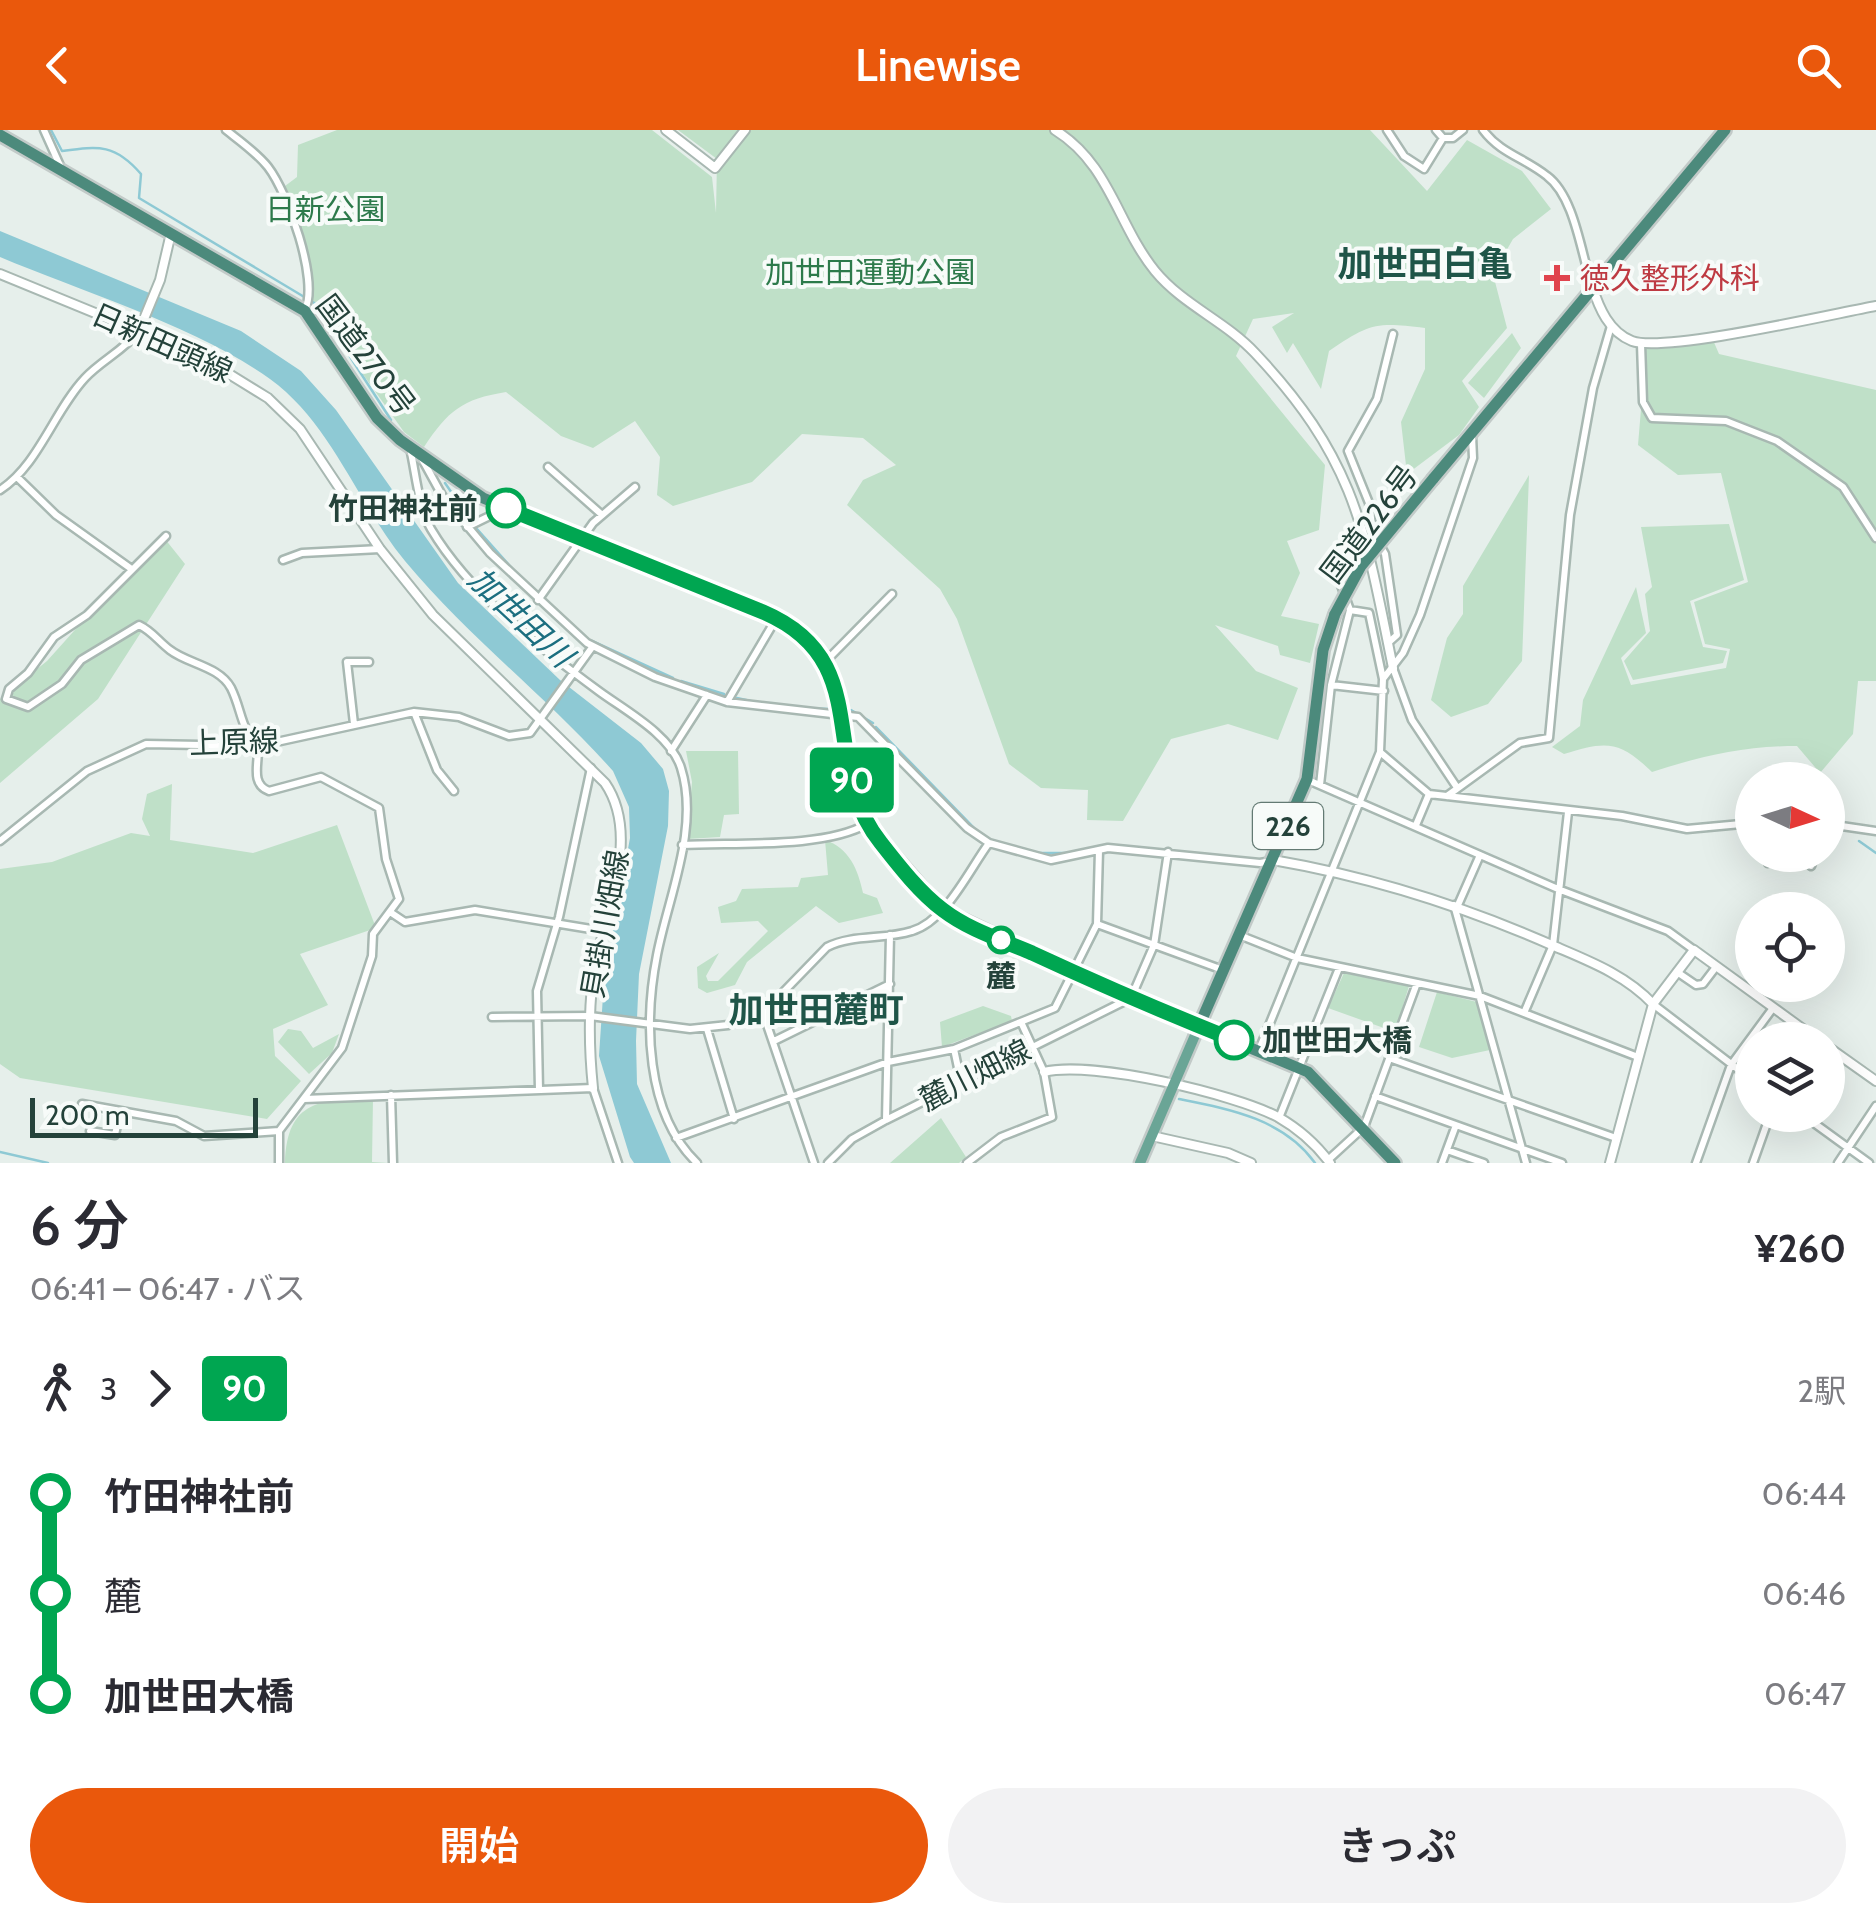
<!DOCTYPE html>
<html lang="ja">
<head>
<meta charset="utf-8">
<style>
	body { margin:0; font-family:Cabin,"Noto Sans JP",sans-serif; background:#f2f2f3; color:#2b2b33; height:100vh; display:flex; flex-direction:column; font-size:38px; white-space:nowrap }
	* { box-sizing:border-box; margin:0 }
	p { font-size:32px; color:#7c7c81 }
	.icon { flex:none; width:55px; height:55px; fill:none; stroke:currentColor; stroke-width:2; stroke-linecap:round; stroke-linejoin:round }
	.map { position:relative; height:1033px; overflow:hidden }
	.details { display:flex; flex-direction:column; background:#fff; flex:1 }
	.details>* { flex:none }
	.badge { padding:0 20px; border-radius:8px; font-size:35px; line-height:65px }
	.needle { width:65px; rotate:94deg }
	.tools { position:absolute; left:1735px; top:632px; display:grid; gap:20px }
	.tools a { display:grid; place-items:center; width:110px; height:110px; border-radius:50%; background:#fff; box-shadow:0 10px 40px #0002; font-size:50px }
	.scale { position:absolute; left:30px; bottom:25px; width:228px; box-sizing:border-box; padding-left:10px; border:5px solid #24423a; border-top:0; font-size:28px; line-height:35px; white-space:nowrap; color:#24423a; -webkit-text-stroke:8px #f7fbf9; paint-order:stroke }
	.map>.badge { position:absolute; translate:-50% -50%; box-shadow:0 0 0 5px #fff }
	.legs { display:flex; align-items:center; gap:15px; height:110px; padding:0 30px; font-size:32px }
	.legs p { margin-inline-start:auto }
	.headline { display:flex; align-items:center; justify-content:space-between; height:170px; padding:0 30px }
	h1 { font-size:55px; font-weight:600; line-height:75px }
	.primary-button { display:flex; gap:20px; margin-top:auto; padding:20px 30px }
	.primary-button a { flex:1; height:115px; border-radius:60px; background:#ea580c; color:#fff; font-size:40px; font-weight:600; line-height:115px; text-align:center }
	.primary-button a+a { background:#f2f2f3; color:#2b2b33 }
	ul { padding:0 30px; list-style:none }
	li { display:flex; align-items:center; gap:35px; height:100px; font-size:38px }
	li i { display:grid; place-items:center; width:15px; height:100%; margin:0 12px; background:currentColor }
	li i::after { content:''; width:25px; height:25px; margin:-12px; border:8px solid; border-radius:50%; background:#fff }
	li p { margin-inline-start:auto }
	li:first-child i { background:linear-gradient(#0000 50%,currentColor 0) }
	li:last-child i { background:linear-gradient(currentColor 50%,#0000 0) }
	header { display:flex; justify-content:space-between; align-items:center; height:130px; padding:0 30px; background:#ea580c; color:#fff; font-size:45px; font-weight:600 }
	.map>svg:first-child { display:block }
	.green { fill:#bfe0c8 }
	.water { fill:#8ec9d4 }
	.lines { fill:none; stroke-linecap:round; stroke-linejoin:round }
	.stream { stroke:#8ec9d4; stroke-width:2.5 }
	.minor-casing { stroke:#a8b8b2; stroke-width:11 }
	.tertiary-casing { stroke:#a8b8b2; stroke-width:12 }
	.primary-casing { stroke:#c2cac8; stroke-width:15 }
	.trunk-casing { stroke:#c2cac8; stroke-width:16 }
	.minor { stroke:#fff; stroke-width:6 }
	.tertiary { stroke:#fff; stroke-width:8 }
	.primary { stroke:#6aa596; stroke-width:10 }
	.trunk { stroke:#4c8a7c; stroke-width:11 }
	.trunk-bridge-casing { stroke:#c2cac8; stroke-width:16; stroke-linecap:butt }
	.trunk-bridge { stroke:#4c8a7c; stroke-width:11 }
	.line-1-casing { stroke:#fff; stroke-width:22 }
	.line-1 { stroke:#00a651; stroke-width:15 }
	.health-dot { fill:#e0444e; stroke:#f7fbf9; stroke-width:4 }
	.stop-1-dot { fill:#fff; stroke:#00a651; stroke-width:5 }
	.labels { text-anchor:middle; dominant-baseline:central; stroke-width:8; stroke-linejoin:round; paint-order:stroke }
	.shield { fill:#f7fbf9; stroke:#637a73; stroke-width:2.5 }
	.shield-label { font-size:28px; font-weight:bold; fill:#24423a }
	.park-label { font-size:30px; fill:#2d7a4b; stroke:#f7fbf9 }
	.health-label { font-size:30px; fill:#be3a42; stroke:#f7fbf9; text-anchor:start }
	.street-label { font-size:30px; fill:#24423a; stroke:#f7fbf9 }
	.stop-label { font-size:30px; font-weight:bold; fill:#24423a; stroke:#f7fbf9; text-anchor:end }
	.water-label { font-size:32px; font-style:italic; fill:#1c6f80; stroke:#f7fbf9 }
	.quarter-label { font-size:35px; font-weight:bold; fill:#1f5548; stroke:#f7fbf9 }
</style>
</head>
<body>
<header><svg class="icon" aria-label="back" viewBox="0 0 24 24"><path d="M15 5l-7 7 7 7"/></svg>Linewise<svg class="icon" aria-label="search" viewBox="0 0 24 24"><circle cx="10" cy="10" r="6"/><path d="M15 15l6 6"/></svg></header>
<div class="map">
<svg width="1876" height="1033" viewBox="0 0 1876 1033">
	<rect width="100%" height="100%" fill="#e6efeb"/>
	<path class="green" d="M337,0H652L712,47L716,83L717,29L678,0H1370L1427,61L1467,10L1522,41L1551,79L1513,109L1493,144L1507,198L1462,251L1479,277L1459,305L1407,344L1401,292L1425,239V198C1376,192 1370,193 1329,221L1321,259L1293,213L1287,223L1272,197L1294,183L1253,189L1236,226L1325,335L1319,400L1287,411L1300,443L1281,486L1319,494L1310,533L1280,525L1278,516L1215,495L1256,541L1298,558L1278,610L1228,594L1171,609L1123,691L1087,690L1088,660L1041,658L1009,634L957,489L940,459L847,375L863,350L896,335L863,308L802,304L752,352L673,376L657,365L660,327L635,291L593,318L561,306L506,262C462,269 448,281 424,317L404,302L313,174L309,142L285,56L297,47L298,15Z
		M1512,203L1521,218L1484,268L1468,253Z
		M1713,210L1719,224L1876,260V551H1858L1853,604L1820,643L1797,616C1745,616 1701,626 1652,642C1619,610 1606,611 1564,624L1552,617L1580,596L1583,570L1636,457L1646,503L1621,528L1631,555L1726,538L1730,519L1705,514L1694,472L1748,452L1721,343L1678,345L1638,315L1646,219Z
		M1529,345L1522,531L1488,574L1451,587L1431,570L1447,508L1463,484V456Z
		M1729,394L1744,450L1690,471L1703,517L1727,521L1723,533L1633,550L1624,531L1650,501L1645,464L1652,457L1641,397Z
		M161,404L185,434L98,569L0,653V569L47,531Z
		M686,621H738L739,684L724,685L720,707L687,709L692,652Z
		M172,654L170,710L253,723L337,695L376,798L300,824L328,875L273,899L275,926L301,951L267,989L20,948L0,934V739L52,732L131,703L150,706L142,689L147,664Z
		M825,710C849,718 858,739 863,763L877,768L883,783L839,793L816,776L747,832L735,855L707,863L698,858L697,837L719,823L706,846L708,851H718L768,801L758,791L721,793L718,777L736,771L742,759L798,757L801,748L828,745Z
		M1344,843L1409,856L1395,902L1328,878Z
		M1437,862L1477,872L1490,920L1452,928L1419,917Z
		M983,876L1011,886L1012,891L942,917L940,892Z
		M288,899L301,901L313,918L339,904L332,923L309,944L278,912Z
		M373,968L372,1032L389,1033H285C287,969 321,970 373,968Z
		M941,988L966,1027L959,1033H890Z"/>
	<path class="water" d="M0,101L241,201L301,241L336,280L458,453L560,550L641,613L663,639L669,661L668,696L639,844L636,911L637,954L671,1033H634L630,1027L599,926L604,851L630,708L629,677L613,641C547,567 468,507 405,431C357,373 332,294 270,249C198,197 83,162 0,127Z"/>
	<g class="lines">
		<path class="stream" d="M51,0L62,21C100,16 115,14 141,44L139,68L316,174L391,290
			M445,353L469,388
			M477,399L516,443
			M592,511L673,548
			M681,551L724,564
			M737,568L755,572
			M802,578L829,579
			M851,580L873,593
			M876,597L979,703
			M990,710L1007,715
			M1859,711L1876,723
			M1038,723H1068
			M1100,788L1103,723
			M1179,969C1229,979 1284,989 1315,1033
			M0,1022L48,1033"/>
		<g class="minor-casing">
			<path id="minor" d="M44,0L62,40
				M226,0C240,11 257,23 268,37C288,63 319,150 305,180
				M1387,0L1404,26L1424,39L1443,8H1453L1463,0
				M1436,0L1443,8
				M1483,0C1501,24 1525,28 1547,46C1575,67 1581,124 1592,156
				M1641,214L1643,272L1652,288L1726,291L1777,311L1843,357L1876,408
				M410,318C416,344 418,376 431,399C469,463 540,518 600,562C626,581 671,605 681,638C700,698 668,767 657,825C644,891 645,983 697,1033
				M421,327L443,367L490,423L587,513L655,547L727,572L858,587L967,698L989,713L1051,730L1108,718L1260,733L1272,731
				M548,337L601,384
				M18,348L56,385L130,438
				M0,360C38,336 54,281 85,248C102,230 123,221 139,201
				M467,397L506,378
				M166,406L87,485L54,507L28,543L9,559L6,569L28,577L62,554L81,530L139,495C152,501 158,511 170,520C188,534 219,536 231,558C242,580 240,598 258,616C259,633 250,654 269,661L321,647L379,678L386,729L399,769L373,804L372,826L342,918L279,1001V1033
				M283,430L302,423L380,419
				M538,470L593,393L635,357
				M1350,480L1369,483L1383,549
				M1388,513L1397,505L1385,424L1373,403L1369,373L1348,321L1377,269L1393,204
				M827,530L892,464
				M1393,538L1412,590L1456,656
				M1331,555L1350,480L1334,436L1341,426L1368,419
				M727,572L776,489
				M414,582L437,640L454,661
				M354,594L347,532H369
				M671,621L707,565
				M1380,622L1429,664
				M1308,650L1558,759L1668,801L1694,820
				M1320,655L1331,555L1384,561
				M1447,666L1520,613L1549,608L1570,385L1593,258L1611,196
				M1828,694L1876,701
				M1416,695L1429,664L1622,686L1687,699L1752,693
				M0,711L87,641L146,614L258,616L414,582L459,587L509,606L530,603L593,516
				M682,715C733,712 823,719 867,694
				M1768,733L1769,725
				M1811,736L1815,725
				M1454,775L1526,1033
				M1458,775L1480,725
				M390,782L405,792L475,780L603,801
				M1097,794L1223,840
				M1239,805L1297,828L1480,866L1638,927
				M1677,842L1696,855L1703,854L1716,837
				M1653,874L1752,950
				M763,883L814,1033
				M1524,883L1553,815L1568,682
				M492,887L590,886L690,899L728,895L763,883L827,817C853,804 884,810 912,801C946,791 969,740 989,713
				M707,899L734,989
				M774,911L890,854
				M954,919L961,952
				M1259,920L1380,622L1383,549L1403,523L1420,485L1473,328L1472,306
				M1389,928L1616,1008
				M539,960L537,861L559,787L591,638
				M391,965L393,1033
				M1375,966L1562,1033
				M304,969L593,958L618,1033
				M82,974L176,991L204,1006L279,1001
				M1803,985L1869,1033
				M1279,988L1339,838
				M886,990L890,805
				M90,1001L115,1005L120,981
				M676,1008L888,932L954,919L1055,878L1097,794L1099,720
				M1447,1020L1484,1033
				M1328,1030L1364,997L1417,853
				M828,1033L852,1009L886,990L1131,868L1154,815L1168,722
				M967,1033L1001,1007L1052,987L1044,942L1021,892
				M1442,1033L1456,995
				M1696,1033L1731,935L1773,878
				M1753,1033L1770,985
				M1838,1033L1876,976"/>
		</g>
		<g class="tertiary-casing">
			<path id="tertiary" d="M666,0L715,38L745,0
				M1055,0C1110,34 1117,94 1155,141C1183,175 1225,191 1255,223C1356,330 1365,400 1393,538
				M0,144L200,226L268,268L300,299L380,419L433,485L605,653C642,707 604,784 594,841C588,880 589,919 593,958
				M1592,156C1599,178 1609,202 1632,211C1664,223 1832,184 1876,176
				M139,201L160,150L171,103
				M1273,730C1372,747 1461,775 1554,816C1589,831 1626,845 1653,874
				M1828,917L1876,951
				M1044,942C1092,930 1234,964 1278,987C1299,999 1316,1014 1330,1033
				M1152,1006L1228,1023L1251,1033
				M1610,1033L1653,874L1694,820L1818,910"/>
		</g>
		<g class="primary-casing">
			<path id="primary" d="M1140,1033L1199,896"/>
		</g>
		<g class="trunk-casing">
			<path id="trunk" d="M0,5L305,181L377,288L400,310L483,368L763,482L801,503L827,530L852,655L867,694L941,779L1109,859L1308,942L1395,1033
				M1433,349L1725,0
				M1199,896L1307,649L1323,520L1335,484"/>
		</g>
		<use href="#minor" class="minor"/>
		<use href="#tertiary" class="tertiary"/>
		<use href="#primary" class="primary"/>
		<use href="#trunk" class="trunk"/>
		<g class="trunk-bridge-casing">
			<path id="trunk-bridge" d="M1335,484L1361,436L1433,349"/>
		</g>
		<use href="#trunk-bridge" class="trunk-bridge"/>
	</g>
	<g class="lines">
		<g class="line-1-casing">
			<path id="line-1" d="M506,378L763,482C878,531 816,633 881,713C899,736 920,763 943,780C969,800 1002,810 1032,823C1099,854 1166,883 1234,910"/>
		</g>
		<use href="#line-1" class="line-1"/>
	</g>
	<path class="health-dot" d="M1552 133h10v10h10v10h-10v10h-10v-10h-10v-10h10z"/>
	<g class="stop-1-dot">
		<circle cx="506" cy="378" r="18"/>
		<circle cx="1001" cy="810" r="12"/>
		<circle cx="1234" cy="910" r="18"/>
	</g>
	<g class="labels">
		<rect class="shield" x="1253" y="673" width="70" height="46" rx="8"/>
		<g class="shield-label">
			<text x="1288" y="696">226</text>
		</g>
		<g class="park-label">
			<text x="325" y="79">日新公園</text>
			<text x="870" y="142">加世田運動公園</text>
		</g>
		<g class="health-label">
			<text x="1580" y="148">徳久整形外科</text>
		</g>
		<g class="street-label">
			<text transform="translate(162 213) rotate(24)">日新田頭線</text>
			<text transform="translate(366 225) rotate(53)">国道270号</text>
			<text transform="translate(1369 394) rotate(-53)">国道226号</text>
			<text transform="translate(234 612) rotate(-2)">上原線</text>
			<text transform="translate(605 794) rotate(-80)">貝掛川畑線</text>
			<text transform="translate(975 945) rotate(-27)">麓川畑線</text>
		</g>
		<g class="stop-label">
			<text x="478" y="378">竹田神社前</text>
			<text x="1001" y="846" text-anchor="middle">麓</text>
			<text x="1262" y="910" text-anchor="start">加世田大橋</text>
		</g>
		<g class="water-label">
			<text transform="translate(521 487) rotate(43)">加世田川</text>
		</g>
		<g class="quarter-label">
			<text x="1425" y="133">加世田白亀</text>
			<text x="816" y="879">加世田麓町</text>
		</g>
	</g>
</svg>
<div class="tools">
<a><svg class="needle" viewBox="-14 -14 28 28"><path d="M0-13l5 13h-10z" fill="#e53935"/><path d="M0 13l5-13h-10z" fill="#7c7c81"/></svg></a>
<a><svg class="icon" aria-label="locate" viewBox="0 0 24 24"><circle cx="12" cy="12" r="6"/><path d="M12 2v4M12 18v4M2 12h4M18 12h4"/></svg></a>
<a><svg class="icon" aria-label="layers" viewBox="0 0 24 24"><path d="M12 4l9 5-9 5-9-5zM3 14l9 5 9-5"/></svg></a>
</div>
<div class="scale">200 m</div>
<b class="badge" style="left:852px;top:650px;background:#00a651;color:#fff">90</b>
</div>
<section class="details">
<div class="headline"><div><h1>6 分</h1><p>06:41 – 06:47 · バス</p></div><b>¥260</b></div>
<div class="legs"><svg class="icon" aria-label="walk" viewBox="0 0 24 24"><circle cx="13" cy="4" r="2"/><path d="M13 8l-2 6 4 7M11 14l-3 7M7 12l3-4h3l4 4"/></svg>3<svg class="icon" aria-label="forward" viewBox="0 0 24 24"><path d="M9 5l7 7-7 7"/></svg><b class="badge" style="background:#00a651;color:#fff">90</b><p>2駅</p></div>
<ul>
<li><i style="color:#00a651"></i><b>竹田神社前</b><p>06:44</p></li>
<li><i style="color:#00a651"></i><span>麓</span><p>06:46</p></li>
<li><i style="color:#00a651"></i><b>加世田大橋</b><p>06:47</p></li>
</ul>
<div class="primary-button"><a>開始</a><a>きっぷ</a></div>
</section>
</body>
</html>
